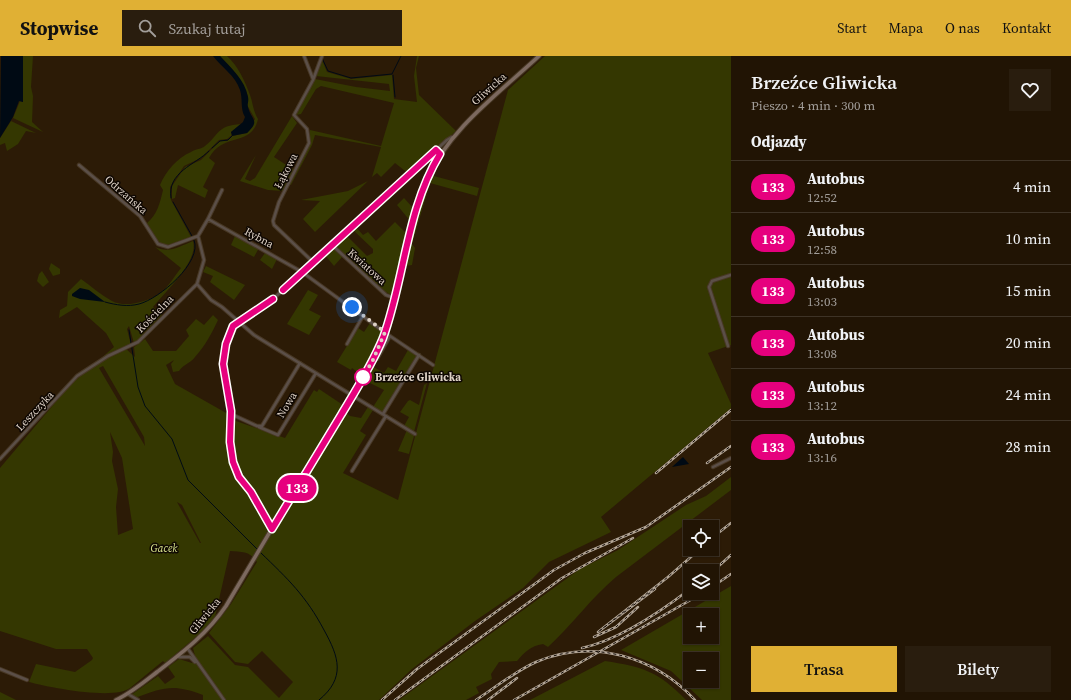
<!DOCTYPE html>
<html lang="pl">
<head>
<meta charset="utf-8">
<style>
	body { margin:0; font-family:"Source Serif 4",serif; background:#291d0e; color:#f1f3f6; height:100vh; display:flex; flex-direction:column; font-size:15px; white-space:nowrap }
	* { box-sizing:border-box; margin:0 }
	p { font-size:13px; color:#a29e9a }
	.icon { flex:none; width:22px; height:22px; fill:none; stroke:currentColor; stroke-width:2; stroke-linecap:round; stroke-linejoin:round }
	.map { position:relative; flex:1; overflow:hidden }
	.sheet { display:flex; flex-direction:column; background:#211404; width:340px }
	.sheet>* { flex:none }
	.badge { padding:0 8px; border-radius:13px; font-size:14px; line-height:26px }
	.tools { position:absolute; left:683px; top:464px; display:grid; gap:8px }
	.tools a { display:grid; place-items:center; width:36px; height:36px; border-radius:0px; background:#211404; box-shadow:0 1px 3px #0004,0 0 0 1px #3e3326; font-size:20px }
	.you { position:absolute; width:20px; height:20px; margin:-10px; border:3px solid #fff; border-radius:50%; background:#1a73e8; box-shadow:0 0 0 6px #1a73e833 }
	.map>.badge { position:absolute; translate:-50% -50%; box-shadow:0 0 0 2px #fff }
	h2 { padding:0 20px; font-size:15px; line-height:36px }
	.round { display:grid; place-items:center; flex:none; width:42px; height:42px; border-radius:0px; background:#291d0e }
	.summary { display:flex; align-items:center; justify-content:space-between; height:68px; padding:0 20px }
	h1 { font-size:19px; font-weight:600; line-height:30px }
	.button { display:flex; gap:8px; margin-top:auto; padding:8px 20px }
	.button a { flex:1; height:46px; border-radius:0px; background:#e0b034; color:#111; font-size:16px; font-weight:600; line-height:46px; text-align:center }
	.button a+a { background:#291d0e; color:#f1f3f6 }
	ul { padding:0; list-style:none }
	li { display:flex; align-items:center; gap:12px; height:52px; padding:0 20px; border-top:1px solid #3e3326 }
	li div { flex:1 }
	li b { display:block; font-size:15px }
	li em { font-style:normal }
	li .badge { min-width:44px; font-weight:700; text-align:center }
	header { display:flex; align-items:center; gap:24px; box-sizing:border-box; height:56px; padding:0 20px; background:#e0b034; color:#111 }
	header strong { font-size:19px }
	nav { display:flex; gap:22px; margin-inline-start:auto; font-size:14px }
	.search { width:280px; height:36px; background:#291d0e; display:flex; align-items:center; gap:10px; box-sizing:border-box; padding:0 14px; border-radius:0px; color:#a29e9a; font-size:15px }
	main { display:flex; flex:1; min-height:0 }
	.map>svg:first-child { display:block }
	.green { fill:#343701; fill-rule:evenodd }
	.water { fill:#000a14 }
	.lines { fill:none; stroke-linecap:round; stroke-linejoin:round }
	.stream { stroke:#000a14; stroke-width:1 }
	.street-casing { stroke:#483825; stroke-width:4.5 }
	.secondary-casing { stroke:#483825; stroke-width:5.5 }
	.street { stroke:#5b4f48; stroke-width:2.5 }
	.secondary { stroke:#7c695f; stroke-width:3.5 }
	.rail-casing { stroke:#b3a697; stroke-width:2.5 }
	.rail { stroke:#0e0702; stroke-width:1; stroke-dasharray:3; stroke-linecap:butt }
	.line-casing { stroke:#fff; stroke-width:9 }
	.line { stroke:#e6007e; stroke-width:6 }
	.walk { stroke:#ddd1c5; stroke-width:4; stroke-dasharray:0 7.2 }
	.stop-dot { fill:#fff; stroke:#e6007e; stroke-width:2 }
	.labels { text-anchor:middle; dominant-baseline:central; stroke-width:3; stroke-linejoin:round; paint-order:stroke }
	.street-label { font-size:11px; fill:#ddd1c5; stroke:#0e0702 }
	.stop-label { font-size:11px; font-weight:bold; fill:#ddd1c5; stroke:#0e0702; text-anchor:start }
	.park-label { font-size:11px; font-style:italic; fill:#d9e48b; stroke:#0e0702 }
</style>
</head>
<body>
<header>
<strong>Stopwise</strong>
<div class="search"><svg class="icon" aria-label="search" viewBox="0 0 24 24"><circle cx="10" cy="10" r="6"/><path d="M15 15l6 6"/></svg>Szukaj tutaj</div>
<nav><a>Start</a><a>Mapa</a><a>O nas</a><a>Kontakt</a></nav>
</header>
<main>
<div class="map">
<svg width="731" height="644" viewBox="0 0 731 644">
	<rect width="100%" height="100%" fill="#2c1b06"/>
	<path class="green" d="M23,0H33L31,31L33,40L32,66L43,76L13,62L20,45L23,46Z
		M220,0H227C238,10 245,25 250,39C253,47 253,55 258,63C252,91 223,76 209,102L215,107L203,131L208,134L205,142L178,129L175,142L172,143V130L185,111L201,104L220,85H227L232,80L247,77L255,63L247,49L248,40L238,20Z
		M417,0H419L416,12L419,39L456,75L409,118L395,107L381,121L377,117L372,121L381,91L315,79L312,89L291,129L289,128L310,88V74L381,90L394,47L321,30L316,33L301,58L296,59L315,23L356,31L390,35L389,28L316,20L322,4L327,16L351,23L392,19L394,43L417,46L414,20Z
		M545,0H731V289L708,297L731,348V352L601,461L611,476L549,506L523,532L475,565L412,613L379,644H203V639C173,628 165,631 135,642L131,639L158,620L165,628L175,621L168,611L179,603L192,607L196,604L193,592L208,580L235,609L248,611L279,642L293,626L262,595L248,608L235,606L209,577L231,548L257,506C250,495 242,496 230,495L215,561L203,575L165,607L163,605L130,632C115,644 51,632 29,626L36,608L75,616L92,604L93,602L87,593H56L0,575V412L70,329L114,291L106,277L77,251L59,262L60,254L67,250L68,236L81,223C91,230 101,239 112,245C125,252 147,246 159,238C168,232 175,219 181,212L155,191C169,198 180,190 193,185C199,205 165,236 153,251L162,259L143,278L144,280L134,287L129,270L127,273L131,289L125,292L135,301L134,291L145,283L153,295H176L189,280L186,274L196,263L204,269L213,259L218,264C212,277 205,290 195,301C191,307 185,307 179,315L173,316L171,308L174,304L166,309L175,328L228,358L233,364L285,382L314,334L317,336L319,333L343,349L315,398L316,403L344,355L350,360L361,362L368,351L373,354L360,375L366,379L343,417L398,444L508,34ZM103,310L144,381L145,390L99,312ZM110,376L122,402L133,473L118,479L116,451L118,433L112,405L113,396ZM177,446L182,449L201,487H200Z
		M292,60L297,67L274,101L294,114L283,135L268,134L240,125L256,99L245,123L250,125L255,122Z
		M11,65L36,77L26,75L18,88L7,95L5,87L0,89V82Z
		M241,68L231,76L232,79L227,83L219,84L201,102L184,110L170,131L171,144L191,181L168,189L159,187L147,167C157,159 160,147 163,134L160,129C166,115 177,102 191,96C195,93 202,93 205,90C220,78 216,70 241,68Z
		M436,102C413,145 405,193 393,240L379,232L333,189L345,178L367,200L373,197V193L353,174L350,175L355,170L363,179L368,176L376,185L395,166L407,178L411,166L397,149L404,142L414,153C417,139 425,111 436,102Z
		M430,119L479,132L477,140L430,127L412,188L415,192L412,209L406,210L398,235L424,132Z
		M368,125L315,176L303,163L320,145L301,144L348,135Z
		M235,180L259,192L254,201L231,189Z
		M331,190L342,201L334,210L324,198Z
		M265,197L277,203L272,213L260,204Z
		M51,207L60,213V218L53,220L49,213Z
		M206,210L245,229L234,244L210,226L213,220L203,216Z
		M42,215L49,226L43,231L37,225L39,218Z
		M308,234L318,239L309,254L321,260L309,279L287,268Z
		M370,267L382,276L379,288L362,320L352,312L351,314L337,306L358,272L364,276Z
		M408,294L417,300L383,357L373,351L384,334L364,324L372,310L384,317L388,311L396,315Z
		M427,327L414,376L404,370L409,361L400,356L408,345L410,344L419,349L424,329Z
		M407,374L414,380L409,398L398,395Z
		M731,421V434L616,521C591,542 572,569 548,591L543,588C530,590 525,596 517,605L499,606L491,618L492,623L476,631L479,637L466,644H399L562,526L580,513L618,494L686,449L706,440Z
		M731,530V644H702L671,615L621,594ZM690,559H712V581H690ZM690,603H712V625H690Z
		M605,605C643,611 658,615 686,644H530Z
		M0,636L16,644H0Z"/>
	<path class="water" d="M1,0H23V46L19,45L13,61L0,82Z
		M213,0H220C231,12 245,24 248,41C249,45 247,48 248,51C251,64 261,64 247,77L232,80L231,76L243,66L245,61C240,53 243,43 240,34C235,19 222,12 213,0Z
		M80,232L89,234L105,246L80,243L72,240V238Z
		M683,401L689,408L672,411Z"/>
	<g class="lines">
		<path class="stream" d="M322,2L328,15L351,22L392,18L401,0
			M393,19L395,41
			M212,92L220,85L228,84L232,80
			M171,142C167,116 195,109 209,95
			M173,146L192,180
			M105,246C116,249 128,251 139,248C159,243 203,206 194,184
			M129,274L138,331L145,350L172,383L188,424L257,493
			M261,497C288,523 306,540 324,574C339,601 346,622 319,644"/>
		<g class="street-casing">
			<path id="street" d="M304,0L313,23
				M79,109L140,160L158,188L168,191L198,180
				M208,163L222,134
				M198,180L208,163L302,216L387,278L433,309
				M332,189L386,239L394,242
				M313,206L274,169L273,165L279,146L309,87L307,73L294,59L313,24L322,0
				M197,228L211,244L222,251L254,279L415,378
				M347,288L363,260
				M728,290L709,231L712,225L731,219
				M377,303L390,280
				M231,358L257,370H262L300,307
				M383,358L419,299
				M259,371L278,379L316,317
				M0,403L77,320L108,300L138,286L197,228L204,204L198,180
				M713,411L731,402
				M352,415L386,360
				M272,473L251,436L235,415L233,405L230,386L231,355L223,309L229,278L238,266L273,243L447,84L452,81
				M188,593L224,644
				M179,601H190L195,606
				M0,613L27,624
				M128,638L138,644"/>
		</g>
		<g class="secondary-casing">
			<path id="secondary" d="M116,644C131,637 144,626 157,616C183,596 207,578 226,550L379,292C401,239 403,178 426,125C449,73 498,38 539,0"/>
		</g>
		<use href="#street" class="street"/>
		<use href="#secondary" class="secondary"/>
		<g class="rail-casing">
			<path id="rail" d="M707,407L731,390
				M656,417L731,354
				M712,482L731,467
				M712,516L731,499
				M712,531L731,518
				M655,533L598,576L668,521L700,493
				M594,581L616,571L638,551
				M582,592C619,584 660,556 690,533
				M382,644L417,613L554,514L585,497L646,471L731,411
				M395,644L562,522L633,482
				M476,644C496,631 514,616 536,606C592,582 654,600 695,644
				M488,644L517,622
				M514,644L703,537"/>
		</g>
		<use href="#rail" class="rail"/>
	</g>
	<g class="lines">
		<g class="line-casing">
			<path id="line" d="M273,243L233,270L226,288L223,308L231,355L230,386L233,406L239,421L251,436L272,473C295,435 318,397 341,359C356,334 372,309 383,282C405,222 406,154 440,98L436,94L283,234"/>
		</g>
		<use href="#line" class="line"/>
		<path class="walk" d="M352,251L385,276L373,304L360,326L363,321"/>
	</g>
	<circle class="stop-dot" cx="363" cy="321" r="8"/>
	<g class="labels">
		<g class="street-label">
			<text transform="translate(489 33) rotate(-42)">Gliwicka</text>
			<text transform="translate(286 115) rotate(-63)">Łąkowa</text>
			<text transform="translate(126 139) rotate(41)">Odrzańska</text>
			<text transform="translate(259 182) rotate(28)">Rybna</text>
			<text transform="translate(367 211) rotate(42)">Kwiatowa</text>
			<text transform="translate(155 258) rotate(-45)">Kościelna</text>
			<text transform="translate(287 349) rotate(-59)">Nowa</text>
			<text transform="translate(35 355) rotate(-47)">Leszczyka</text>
			<text transform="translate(205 560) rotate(-51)">Gliwicka</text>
		</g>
		<g class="stop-label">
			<text x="375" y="321">Brzeźce Gliwicka</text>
		</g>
		<g class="park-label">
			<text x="164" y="492">Gacek</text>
		</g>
	</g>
</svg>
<div class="tools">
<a><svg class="icon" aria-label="locate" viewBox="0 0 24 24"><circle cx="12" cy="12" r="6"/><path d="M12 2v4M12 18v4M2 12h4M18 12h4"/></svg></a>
<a><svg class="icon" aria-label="layers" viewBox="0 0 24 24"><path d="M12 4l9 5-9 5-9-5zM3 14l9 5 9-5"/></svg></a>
<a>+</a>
<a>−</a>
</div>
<div class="you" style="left:352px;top:251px"></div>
<b class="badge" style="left:297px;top:432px;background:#e6007e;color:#fff">133</b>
</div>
<section class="sheet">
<div class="summary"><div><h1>Brzeźce Gliwicka</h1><p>Pieszo · 4 min · 300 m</p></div><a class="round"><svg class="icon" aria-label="heart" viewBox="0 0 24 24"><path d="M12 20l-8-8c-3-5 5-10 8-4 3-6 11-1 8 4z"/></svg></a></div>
<h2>Odjazdy</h2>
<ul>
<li><span class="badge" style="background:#e6007e;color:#fff">133</span><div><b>Autobus</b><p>12:52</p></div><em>4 min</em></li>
<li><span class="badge" style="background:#e6007e;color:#fff">133</span><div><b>Autobus</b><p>12:58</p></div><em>10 min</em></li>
<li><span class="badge" style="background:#e6007e;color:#fff">133</span><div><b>Autobus</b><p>13:03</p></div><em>15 min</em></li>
<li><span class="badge" style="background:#e6007e;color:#fff">133</span><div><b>Autobus</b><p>13:08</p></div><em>20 min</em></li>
<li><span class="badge" style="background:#e6007e;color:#fff">133</span><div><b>Autobus</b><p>13:12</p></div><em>24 min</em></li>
<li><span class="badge" style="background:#e6007e;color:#fff">133</span><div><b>Autobus</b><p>13:16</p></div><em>28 min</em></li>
</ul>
<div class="button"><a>Trasa</a><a>Bilety</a></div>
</section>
</main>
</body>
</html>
